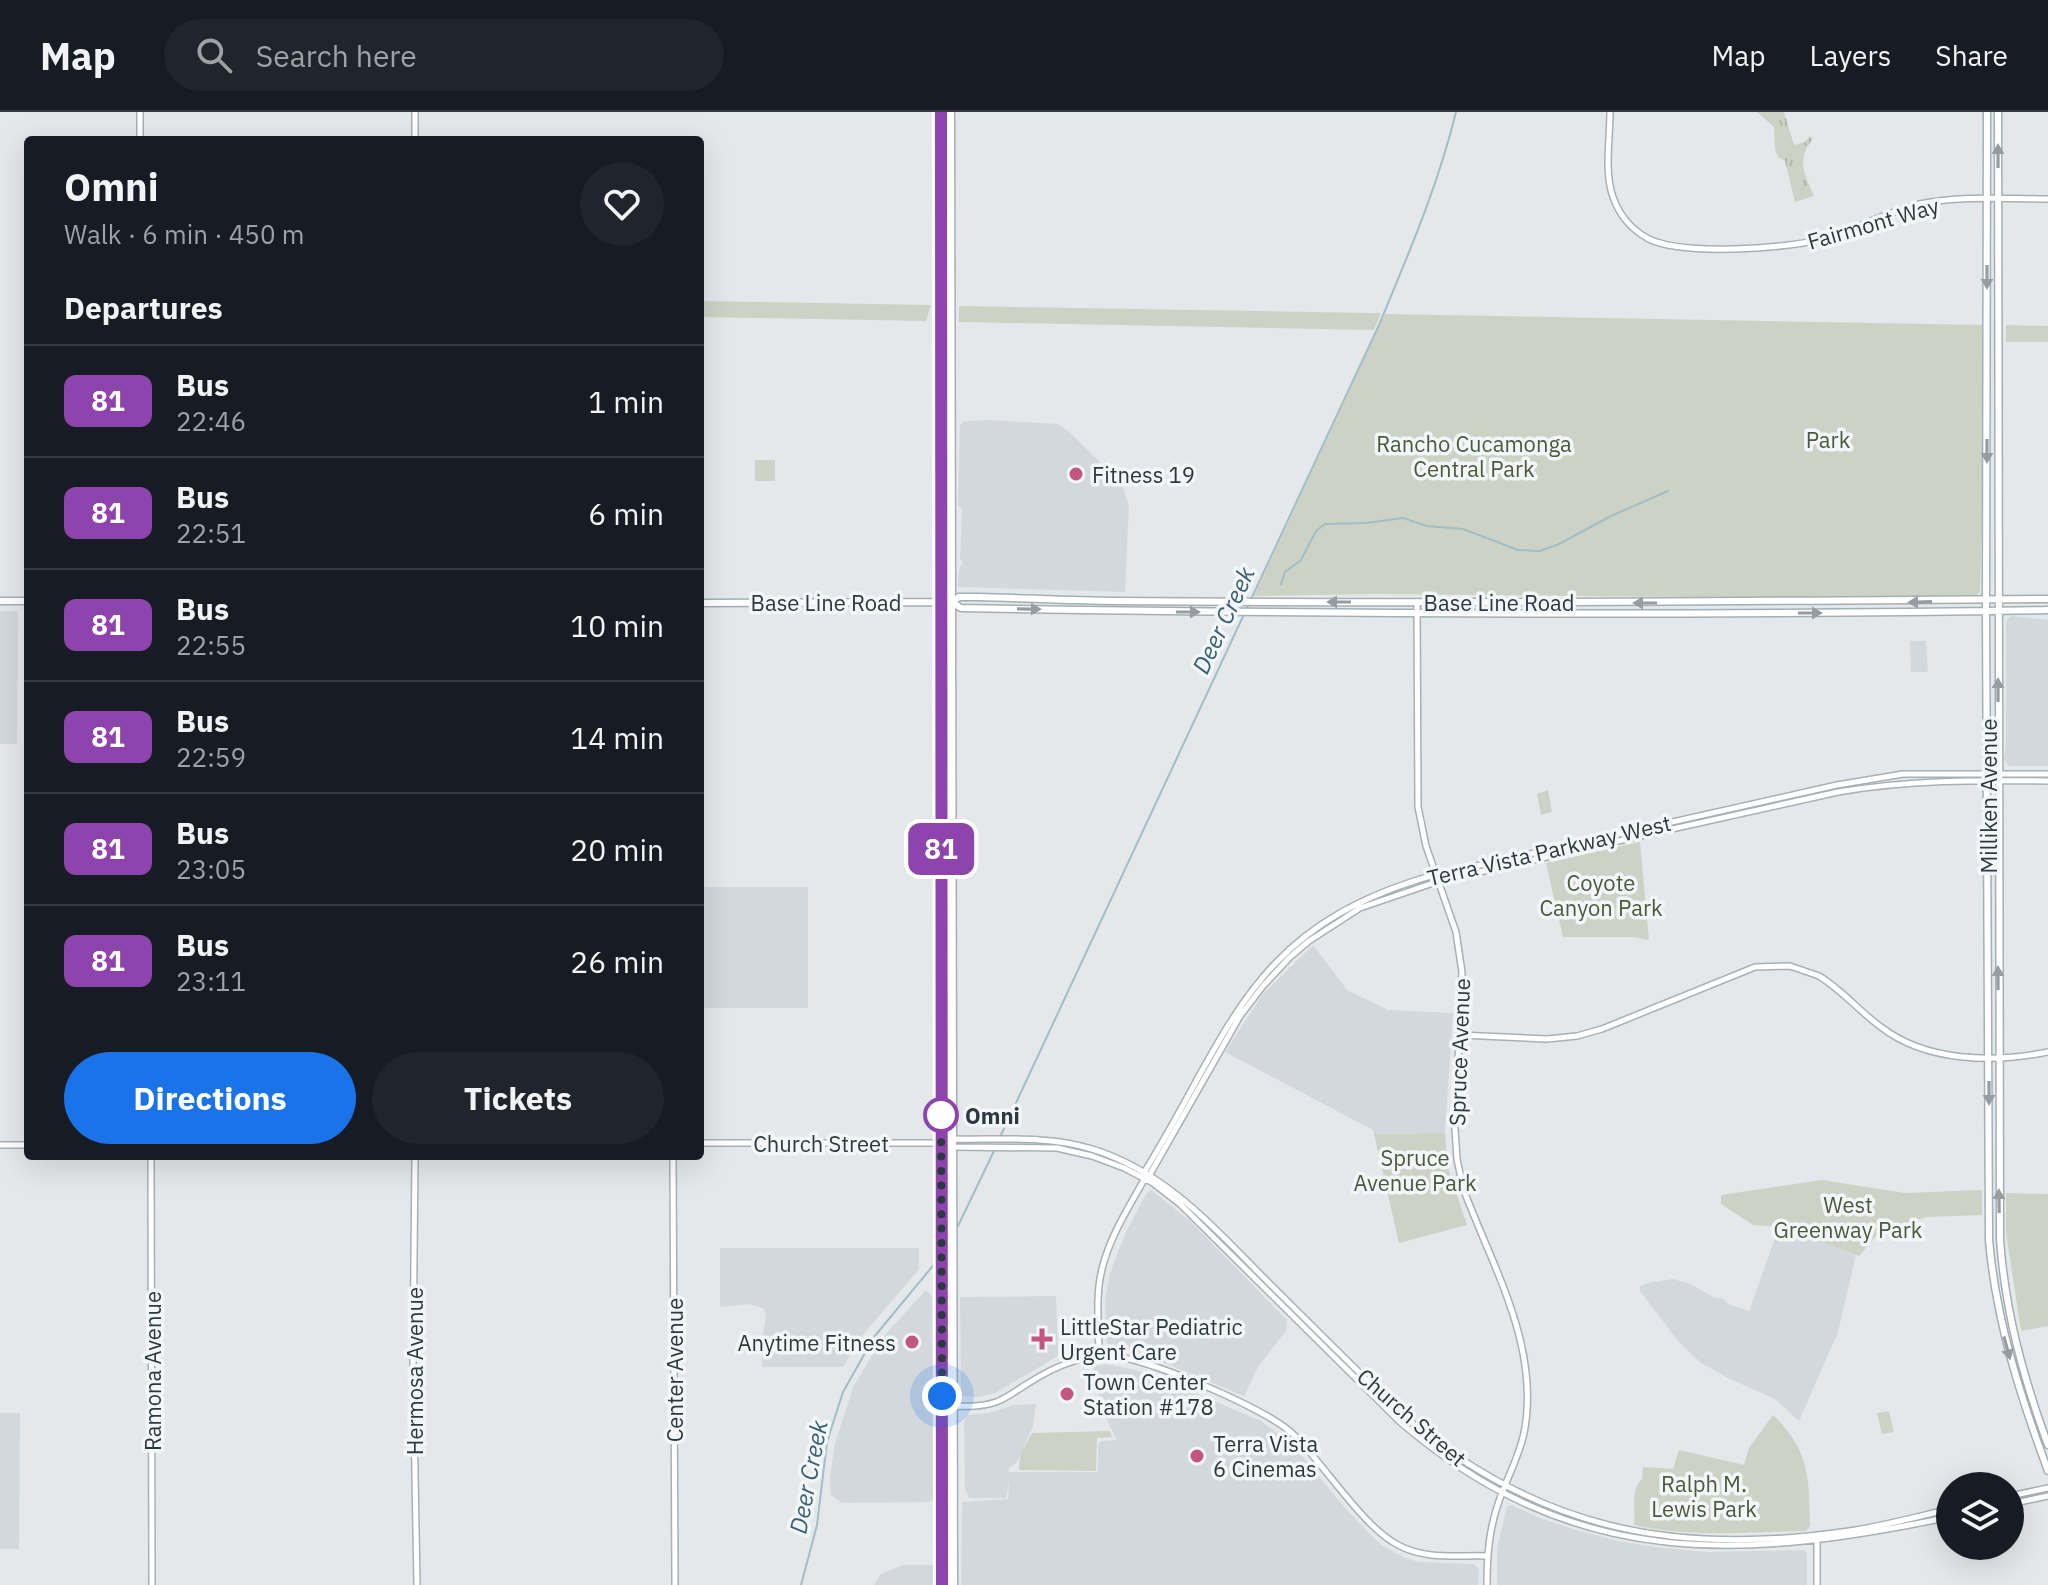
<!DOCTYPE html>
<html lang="en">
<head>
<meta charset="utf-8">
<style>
	body { margin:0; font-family:"IBM Plex Sans",sans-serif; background:#20242c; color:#f1f3f6; height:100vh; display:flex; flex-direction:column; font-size:30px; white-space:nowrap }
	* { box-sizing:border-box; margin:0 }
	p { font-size:26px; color:#9ea1a6 }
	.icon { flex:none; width:44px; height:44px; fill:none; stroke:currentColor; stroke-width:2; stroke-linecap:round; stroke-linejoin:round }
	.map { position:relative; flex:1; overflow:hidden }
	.side { position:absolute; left:24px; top:24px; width:680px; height:1024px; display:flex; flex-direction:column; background:#171b24; border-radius:8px; box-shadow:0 8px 32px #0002 }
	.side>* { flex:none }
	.badge { padding:0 16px; border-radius:12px; font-size:28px; line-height:52px }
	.controls { position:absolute; left:1936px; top:1360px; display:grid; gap:16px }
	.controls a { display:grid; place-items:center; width:88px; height:88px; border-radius:50%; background:#171b24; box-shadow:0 8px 32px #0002; font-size:40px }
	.you { position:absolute; width:40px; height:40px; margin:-20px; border:6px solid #fff; border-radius:50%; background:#1a73e8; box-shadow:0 0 0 12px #1a73e833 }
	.map>.badge { position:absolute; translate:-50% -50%; box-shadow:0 0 0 4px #fff }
	h2 { padding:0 40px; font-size:30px; line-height:72px }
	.round { display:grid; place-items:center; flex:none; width:84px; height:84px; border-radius:42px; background:#20242c }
	.headline { display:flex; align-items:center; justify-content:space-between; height:136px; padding:0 40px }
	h1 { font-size:38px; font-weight:700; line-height:60px }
	.cta { display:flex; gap:16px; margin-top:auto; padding:16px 40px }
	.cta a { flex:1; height:92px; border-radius:48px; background:#1a73e8; color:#fff; font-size:32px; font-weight:700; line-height:92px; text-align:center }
	.cta a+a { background:#20242c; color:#f1f3f6 }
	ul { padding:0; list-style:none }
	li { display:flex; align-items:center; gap:24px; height:112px; padding:0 40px; border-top:2px solid #363941 }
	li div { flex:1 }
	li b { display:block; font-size:30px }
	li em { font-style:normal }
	li .badge { min-width:88px; font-weight:700; text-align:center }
	header { display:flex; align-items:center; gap:48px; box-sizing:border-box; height:112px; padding:0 40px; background:#171b24; border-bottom:2px solid #363941 }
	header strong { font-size:38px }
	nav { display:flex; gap:44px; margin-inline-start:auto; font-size:28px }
	.search { width:560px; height:72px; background:#20242c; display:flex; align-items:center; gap:20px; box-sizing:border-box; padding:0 28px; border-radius:44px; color:#9ea1a6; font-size:30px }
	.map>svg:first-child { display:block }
	.built { fill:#d2d8dc }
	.grass { fill:url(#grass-tufts) }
	.green { fill:#ccd3c6 }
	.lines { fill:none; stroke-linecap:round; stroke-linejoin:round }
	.stream { stroke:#a3bdc6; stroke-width:2 }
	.secondary-casing { stroke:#a9b0b4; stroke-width:8 }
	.primary-casing { stroke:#a4afb5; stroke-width:9 }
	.secondary { stroke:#fff; stroke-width:5 }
	.primary { stroke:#fff; stroke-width:6 }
	.oneway { fill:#969ca0 }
	.line-casing { stroke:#fff; stroke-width:18 }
	.line { stroke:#8e44ad; stroke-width:12 }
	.walk { stroke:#2d3941; stroke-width:8; stroke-dasharray:0 14.4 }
	.poi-dot { fill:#c25680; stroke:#f3f6f8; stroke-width:3 }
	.stop-dot { fill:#fff; stroke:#8e44ad; stroke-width:4 }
	.labels { text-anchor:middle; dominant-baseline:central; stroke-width:7; stroke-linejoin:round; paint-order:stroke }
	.street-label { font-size:22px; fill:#2d3941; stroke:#f3f6f8 }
	.park-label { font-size:22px; fill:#495b3c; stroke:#f3f6f8 }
	.poi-label { font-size:22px; fill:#2d3941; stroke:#f3f6f8; text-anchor:start }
	.stop-label { font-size:22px; font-weight:bold; fill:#2d3941; stroke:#f3f6f8; text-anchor:start }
	.water-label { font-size:24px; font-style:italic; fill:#3b6071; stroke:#f3f6f8 }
</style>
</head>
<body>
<header>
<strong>Map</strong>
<div class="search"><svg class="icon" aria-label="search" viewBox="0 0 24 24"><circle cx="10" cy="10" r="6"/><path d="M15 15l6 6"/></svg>Search here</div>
<nav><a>Map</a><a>Layers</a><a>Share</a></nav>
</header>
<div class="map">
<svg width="2048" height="1473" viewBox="0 0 2048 1473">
	<defs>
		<pattern id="grass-tufts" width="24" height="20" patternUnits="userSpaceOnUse" patternTransform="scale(2)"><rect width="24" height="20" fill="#ccd3c6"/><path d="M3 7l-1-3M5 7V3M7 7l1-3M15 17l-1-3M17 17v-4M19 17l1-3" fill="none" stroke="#b0b6ab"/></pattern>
	</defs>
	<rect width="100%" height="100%" fill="#e4e8ea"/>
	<path class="built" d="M990,308L1058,312L1068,319L1121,370L1129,393L1125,480L958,475V466L960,453H962V448H960L962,397L958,393L960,313L965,309Z
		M0,499H18L17,632H0Z
		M2012,504L2048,508V654H2009L2004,648L2006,633V511L2008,506Z
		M1910,529H1926L1928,560H1911Z
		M700,775H808V896H700Z
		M1313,833L1347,878L1388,898L1453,901L1445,1021L1374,1022L1373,1018L1225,940L1263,882Z
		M1151,1078L1189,1108L1287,1208L1286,1219L1259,1253L1244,1284L1141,1241L1107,1235L1105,1188L1110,1161L1126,1120L1146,1082Z
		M1779,1115L1856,1143L1838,1220L1799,1309L1775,1287L1728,1266L1701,1251L1678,1229L1640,1179V1174L1648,1171L1673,1167L1690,1172L1715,1186L1724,1187L1728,1192L1749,1199Z
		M720,1136H919V1157L862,1224L843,1255H762V1228L766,1205L764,1197L750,1192L720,1195Z
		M925,1179L929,1180L932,1184L934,1387L930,1390L842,1391L831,1383L830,1366L835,1331L854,1273L884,1224Z
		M1056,1184L1058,1244L995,1281L979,1285L961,1284L960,1185Z
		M1107,1252L1148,1261L1261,1309L1292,1332L1346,1397L1381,1433L1405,1446L1419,1450L1473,1452L1479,1457L1478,1473H961L962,1390L1008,1387L1009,1369L1006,1386H969L965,1377L964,1310L967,1303L990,1301L1013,1293L1036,1292L1033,1314L1017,1350L1010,1355L1008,1360H1098V1332L1101,1329L1117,1328L1101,1296L1093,1254Z
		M0,1301H20L19,1437H0Z
		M1511,1393L1540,1406L1576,1418L1618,1429L1655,1435L1706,1440L1804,1438L1807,1441V1473H1497V1436L1507,1395Z
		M903,1453H934L933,1473H874L881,1462Z"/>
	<path class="grass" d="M1757,0H1784L1794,33L1805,30L1810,24L1813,27C1796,47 1804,62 1814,84L1795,90L1785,49L1778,45L1775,37L1774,15Z"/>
	<path class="green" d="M700,189L931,193L926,209L700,205Z
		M959,194L1371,201H1381L1374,218L959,210Z
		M1385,202L1982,213V409L1980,480L1974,484L1782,486L1376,482L1254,484Z
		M2006,213L2048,214V230H2006Z
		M755,348H775V369H755Z
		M1548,678L1552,700L1541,703L1537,682Z
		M1640,730L1649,828L1633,825H1563L1546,751Z
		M1445,1021L1448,1056L1467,1113L1399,1131L1374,1022Z
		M1822,1068L1905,1081L1982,1078V1103L1926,1105L1878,1121L1859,1144L1779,1115L1753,1113L1721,1092V1083Z
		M2006,1081L2048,1082V1214L2021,1219L2006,1121Z
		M1889,1299L1894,1320L1882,1322L1877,1301Z
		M1773,1303C1810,1339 1809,1365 1810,1414L1806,1419C1749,1420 1691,1426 1634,1413C1636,1397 1630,1378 1642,1367L1643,1355L1673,1357L1679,1338L1744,1353L1749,1336Z
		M1110,1319L1112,1325L1097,1326L1096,1359L1019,1358L1020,1342L1032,1321Z"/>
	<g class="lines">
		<path class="stream" d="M1281,472L1285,460L1301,448L1316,419L1325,412L1366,411L1403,406L1427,414L1463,417L1518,438L1540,439L1559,432L1611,404L1668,379
			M1001,1023L1379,213C1408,143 1438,74 1456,0
			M958,1114L994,1039
			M801,1473L817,1413L827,1330L843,1280L874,1225L936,1150"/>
		<g class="secondary-casing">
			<path id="secondary" d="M140,0V28
				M415,0V28
				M1610,0C1610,27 1604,60 1613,85C1619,102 1631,117 1647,126C1679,144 1787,137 1822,127C1856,118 1886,100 1920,92C1961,83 2006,87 2048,87
				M1417,490L1418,695L1426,734L1456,820L1462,860L1455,1017L1457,1047L1463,1076C1492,1154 1541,1235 1524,1321C1519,1345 1507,1366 1499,1389C1489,1417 1487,1444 1487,1473
				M1460,923L1547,927L1577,924L1602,917L1755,855L1790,854L1819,864C1842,878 1859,899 1881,915C1926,950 1994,951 2048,940
				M700,1031H941L953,1035L1057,1036L1092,1044L1124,1056L1153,1071L1180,1092L1399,1309C1572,1458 1739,1449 1950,1405
				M941,1031L952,1027C998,1028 1048,1023 1092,1037C1167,1060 1215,1117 1269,1171C1312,1214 1356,1257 1399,1300C1535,1417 1673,1445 1849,1419C1883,1414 1916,1405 1950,1397
				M0,1033H28
				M151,1044L152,1473
				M415,1044L413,1249L417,1473
				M673,1044L675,1473
				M1149,1064L1240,904L1263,874L1290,845L1309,829L1360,796L1439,769L1838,680C1908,668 1977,668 2048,669
				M1099,1244C1099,1216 1095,1184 1102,1157C1110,1124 1129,1095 1145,1066V1059C1232,918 1249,818 1427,765L1837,673L1903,662H2048
				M942,1294C959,1294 979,1296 996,1290C1007,1286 1017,1278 1027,1272C1055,1254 1084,1241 1118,1245C1154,1249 1269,1298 1294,1323C1324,1352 1363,1415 1398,1433C1426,1448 1457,1443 1487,1444
				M2010,1384L2048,1376
				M2010,1392L2048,1384
				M1817,1473V1429"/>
		</g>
		<g class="primary-casing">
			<path id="primary" d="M941,0L942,1473
				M951,0L954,1473
				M1987,0L1986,500L1989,1128C1996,1209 2020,1283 2048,1359
				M1998,0L2000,1127C2005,1199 2023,1265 2048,1333
				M0,489H28
				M952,490L959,485H978C1025,486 1071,489 1117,489C1428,492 1738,489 2048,487
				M700,491L940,490H952L961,496C1323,502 1686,504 2048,498"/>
		</g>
		<use href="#secondary" class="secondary"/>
		<use href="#primary" class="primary"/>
	</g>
	<defs><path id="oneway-solid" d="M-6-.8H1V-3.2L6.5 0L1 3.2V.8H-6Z" transform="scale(2)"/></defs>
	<g class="oneway">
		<use href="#oneway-solid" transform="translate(1998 44) rotate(-90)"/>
		<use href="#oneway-solid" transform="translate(1987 165) rotate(90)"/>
		<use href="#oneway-solid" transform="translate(1987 339) rotate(90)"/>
		<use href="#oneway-solid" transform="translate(1339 490) rotate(-180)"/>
		<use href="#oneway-solid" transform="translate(1920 490) rotate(178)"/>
		<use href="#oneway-solid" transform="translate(1645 491) rotate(-180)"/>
		<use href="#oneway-solid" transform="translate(1029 497) rotate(1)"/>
		<use href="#oneway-solid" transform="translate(1188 500)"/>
		<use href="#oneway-solid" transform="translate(1810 501)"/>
		<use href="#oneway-solid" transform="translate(1998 578) rotate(-90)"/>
		<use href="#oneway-solid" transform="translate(1998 866) rotate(-90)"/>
		<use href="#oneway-solid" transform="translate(1989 981) rotate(90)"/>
		<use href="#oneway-solid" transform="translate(1999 1089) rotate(-91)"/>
		<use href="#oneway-solid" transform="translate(2007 1236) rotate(75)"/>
	</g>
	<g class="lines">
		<g class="line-casing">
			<path id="line" d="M941,0L942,1473"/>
		</g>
		<use href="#line" class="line"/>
		<path class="walk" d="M941,1003V995L942,1284"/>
	</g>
	<g class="poi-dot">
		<circle cx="1076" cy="362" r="8"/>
		<path d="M1038 1215h8v8h8v8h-8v8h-8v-8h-8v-8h8z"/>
		<circle cx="912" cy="1230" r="8"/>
		<circle cx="1067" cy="1282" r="8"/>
		<circle cx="1197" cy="1344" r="8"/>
	</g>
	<circle class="stop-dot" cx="941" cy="1003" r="16"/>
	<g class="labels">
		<g class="street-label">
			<text transform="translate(1873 111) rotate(-16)">Fairmont Way</text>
			<text x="826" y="490">Base Line Road</text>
			<text x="1499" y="490">Base Line Road</text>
			<text transform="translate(1988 684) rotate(-90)">Milliken Avenue</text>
			<text transform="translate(1549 738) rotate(-13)">Terra Vista Parkway West</text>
			<text transform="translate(1459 940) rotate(-88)">Spruce Avenue</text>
			<text x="821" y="1031">Church Street</text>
			<text transform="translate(674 1258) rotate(-90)">Center Avenue</text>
			<text transform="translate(152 1259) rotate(-90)">Ramona Avenue</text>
			<text transform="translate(414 1259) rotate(-90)">Hermosa Avenue</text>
			<text transform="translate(1412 1305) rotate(41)">Church Street</text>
		</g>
		<g class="park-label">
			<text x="1828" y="327">Park</text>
			<text x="1474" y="331">Rancho Cucamonga<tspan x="1474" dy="25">Central Park</tspan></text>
			<text x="1601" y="770">Coyote<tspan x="1601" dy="25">Canyon Park</tspan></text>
			<text x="1415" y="1045">Spruce<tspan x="1415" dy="25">Avenue Park</tspan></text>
			<text x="1848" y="1092">West<tspan x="1848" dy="25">Greenway Park</tspan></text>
			<text x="1704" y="1371">Ralph M.<tspan x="1704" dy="25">Lewis Park</tspan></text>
		</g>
		<g class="poi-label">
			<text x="1092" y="362">Fitness 19</text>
			<text x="1060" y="1214">LittleStar Pediatric<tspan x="1060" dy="25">Urgent Care</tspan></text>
			<text x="896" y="1230" text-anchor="end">Anytime Fitness</text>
			<text x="1083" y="1269">Town Center<tspan x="1083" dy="25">Station #178</tspan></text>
			<text x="1213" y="1331">Terra Vista<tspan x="1213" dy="25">6 Cinemas</tspan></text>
		</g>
		<g class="stop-label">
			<text x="965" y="1003">Omni</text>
		</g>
		<g class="water-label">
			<text transform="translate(1223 508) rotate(-65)">Deer Creek</text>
			<text transform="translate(808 1365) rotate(-79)">Deer Creek</text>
		</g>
	</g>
</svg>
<div class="controls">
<a><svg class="icon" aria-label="layers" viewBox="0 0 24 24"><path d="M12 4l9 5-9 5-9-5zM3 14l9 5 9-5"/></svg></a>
</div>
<div class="you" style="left:942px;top:1284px"></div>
<b class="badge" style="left:941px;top:737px;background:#8e44ad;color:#fff">81</b>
<section class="side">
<div class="headline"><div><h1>Omni</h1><p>Walk · 6 min · 450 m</p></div><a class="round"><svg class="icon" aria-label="heart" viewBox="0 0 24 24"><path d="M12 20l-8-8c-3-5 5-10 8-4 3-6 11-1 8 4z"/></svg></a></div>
<h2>Departures</h2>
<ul>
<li><span class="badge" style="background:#8e44ad;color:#fff">81</span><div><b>Bus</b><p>22:46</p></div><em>1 min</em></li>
<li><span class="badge" style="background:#8e44ad;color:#fff">81</span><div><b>Bus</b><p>22:51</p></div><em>6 min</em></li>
<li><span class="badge" style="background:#8e44ad;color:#fff">81</span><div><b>Bus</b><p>22:55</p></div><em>10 min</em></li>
<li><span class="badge" style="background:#8e44ad;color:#fff">81</span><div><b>Bus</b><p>22:59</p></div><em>14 min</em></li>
<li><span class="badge" style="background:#8e44ad;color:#fff">81</span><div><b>Bus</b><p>23:05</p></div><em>20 min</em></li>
<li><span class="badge" style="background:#8e44ad;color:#fff">81</span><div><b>Bus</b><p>23:11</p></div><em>26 min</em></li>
</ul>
<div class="cta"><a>Directions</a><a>Tickets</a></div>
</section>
</div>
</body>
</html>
